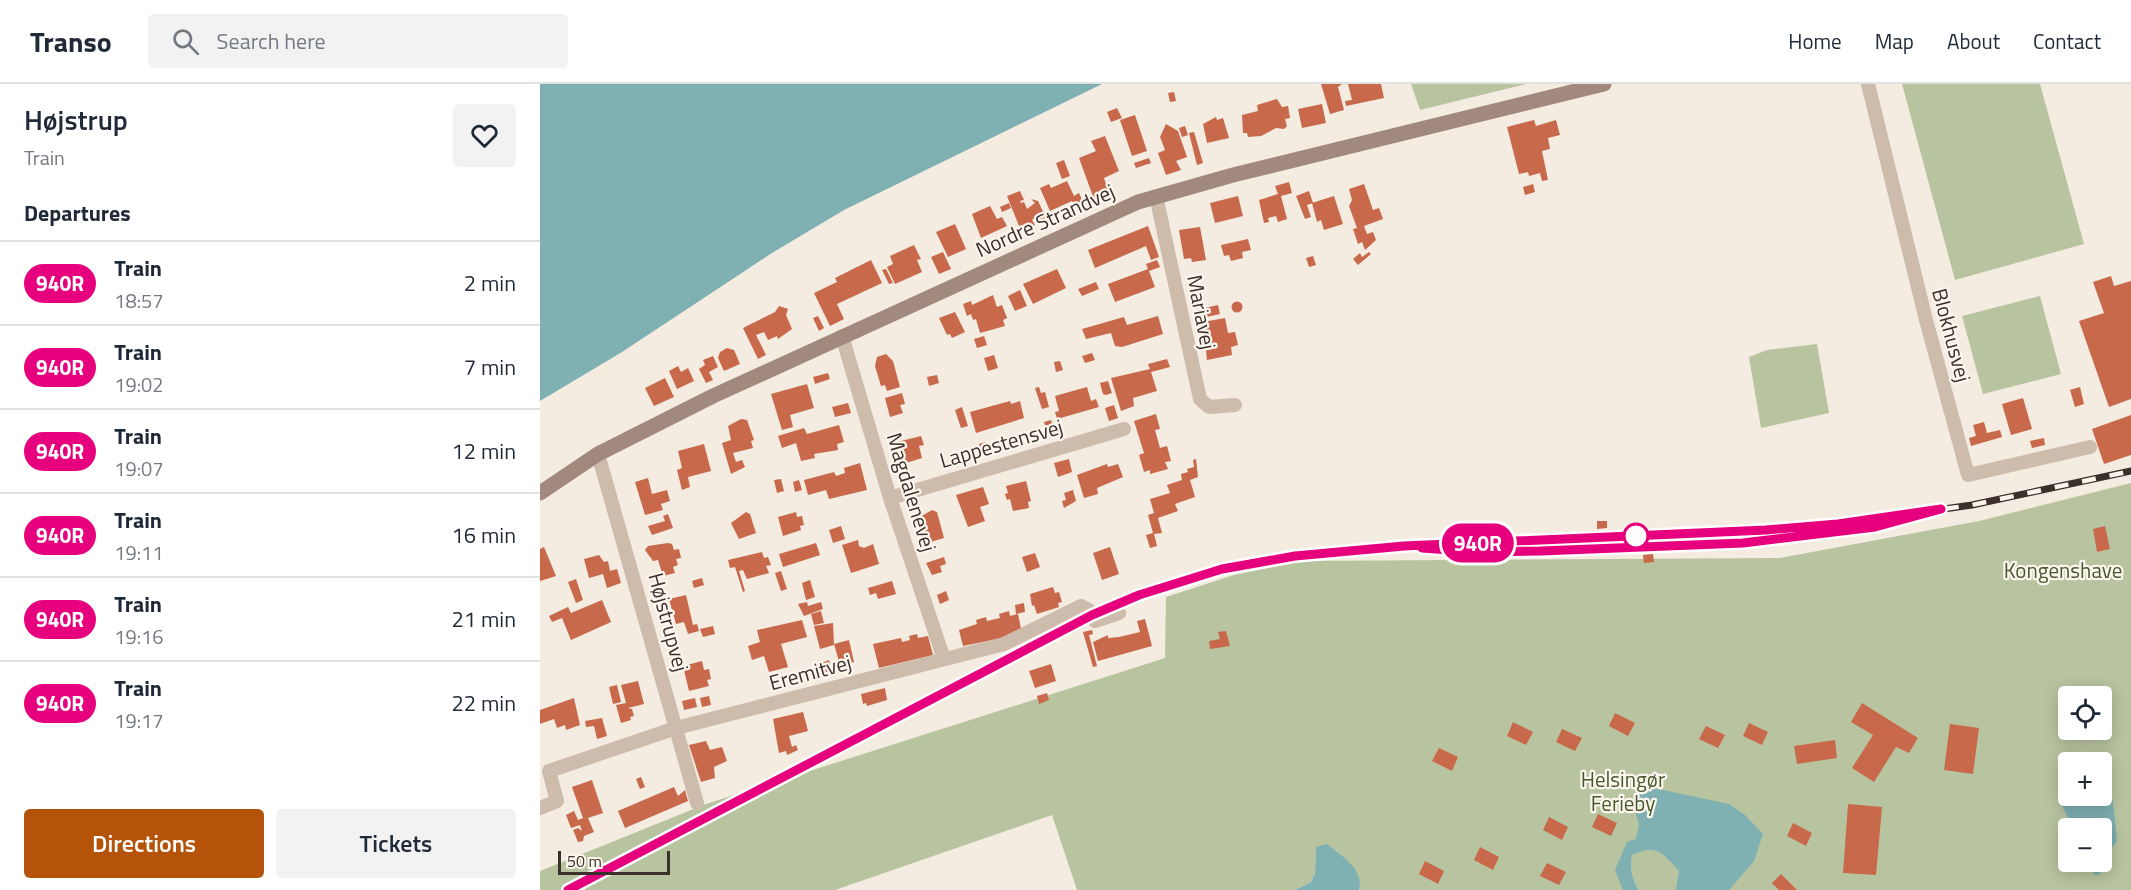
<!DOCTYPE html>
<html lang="en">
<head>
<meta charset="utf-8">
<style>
	body { margin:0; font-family:"Titillium Web",sans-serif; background:#f2f2f3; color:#1f2937; height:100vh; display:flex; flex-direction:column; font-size:22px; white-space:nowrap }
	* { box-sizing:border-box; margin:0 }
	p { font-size:20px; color:#747a83 }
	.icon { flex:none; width:33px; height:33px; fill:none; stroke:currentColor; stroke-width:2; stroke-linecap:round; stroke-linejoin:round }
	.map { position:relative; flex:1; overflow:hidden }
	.side { display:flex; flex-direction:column; background:#fff; width:540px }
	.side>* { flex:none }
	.badge { padding:0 12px; border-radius:20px; font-size:21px; line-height:39px }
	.buttons { position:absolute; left:1518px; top:602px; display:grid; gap:12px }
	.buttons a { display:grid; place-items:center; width:54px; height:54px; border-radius:6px; background:#fff; box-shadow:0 3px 15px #0003; font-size:30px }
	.scale { position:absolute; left:18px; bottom:15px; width:112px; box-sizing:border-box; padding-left:6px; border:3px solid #3b302b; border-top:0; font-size:16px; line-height:21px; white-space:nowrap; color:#3b302b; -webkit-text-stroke:4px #fbf5ee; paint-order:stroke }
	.map>.badge { position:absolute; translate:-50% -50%; box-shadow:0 0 0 3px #fff }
	h2 { padding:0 24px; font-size:22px; line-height:54px }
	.round { display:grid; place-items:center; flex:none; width:63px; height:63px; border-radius:6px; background:#f2f2f3 }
	.overview { display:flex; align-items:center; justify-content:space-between; height:102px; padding:0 24px }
	h1 { font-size:28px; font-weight:600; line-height:45px }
	.cta { display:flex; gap:12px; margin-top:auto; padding:12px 24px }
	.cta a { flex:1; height:69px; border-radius:6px; background:#b45309; color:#fff; font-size:24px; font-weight:600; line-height:69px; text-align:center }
	.cta a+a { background:#f2f2f3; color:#1f2937 }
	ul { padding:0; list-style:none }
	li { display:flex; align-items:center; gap:18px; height:84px; padding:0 24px; border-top:2px solid #e0e1e3 }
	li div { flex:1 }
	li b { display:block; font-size:22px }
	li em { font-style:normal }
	li .badge { min-width:66px; font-weight:700; text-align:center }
	header { display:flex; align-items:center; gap:36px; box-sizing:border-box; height:84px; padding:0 30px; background:#fff; border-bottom:2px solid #e0e1e3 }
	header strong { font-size:28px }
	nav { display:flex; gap:33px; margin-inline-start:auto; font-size:21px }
	.search { width:420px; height:54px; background:#f2f2f3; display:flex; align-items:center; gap:15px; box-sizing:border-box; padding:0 21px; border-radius:6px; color:#747a83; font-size:22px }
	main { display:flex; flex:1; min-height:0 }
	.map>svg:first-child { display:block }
	.green { fill:#b8c4a0; fill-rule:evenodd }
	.water { fill:#7fb0b2 }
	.building { fill:#c8694b }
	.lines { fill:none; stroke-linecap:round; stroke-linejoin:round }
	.street { stroke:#cdbbac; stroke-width:14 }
	.secondary { stroke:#a18a7d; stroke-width:15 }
	.rail-casing { stroke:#3b302b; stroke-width:7 }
	.rail { stroke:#fbf5ee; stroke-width:4.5; stroke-dasharray:14; stroke-linecap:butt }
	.line-casing { stroke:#fff; stroke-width:14 }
	.line { stroke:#e6007e; stroke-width:9 }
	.stop-dot { fill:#fff; stroke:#e6007e; stroke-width:3 }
	.labels { text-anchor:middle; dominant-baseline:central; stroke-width:4.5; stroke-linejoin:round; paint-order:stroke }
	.street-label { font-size:21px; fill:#3b302b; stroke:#fbf5ee }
	.park-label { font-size:21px; fill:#4a5a2e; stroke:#fbf5ee }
</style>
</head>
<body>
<header>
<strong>Transo</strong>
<div class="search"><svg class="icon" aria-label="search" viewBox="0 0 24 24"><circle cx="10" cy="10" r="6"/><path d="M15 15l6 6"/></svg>Search here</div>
<nav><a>Home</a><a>Map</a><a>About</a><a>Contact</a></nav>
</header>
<main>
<section class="side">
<div class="overview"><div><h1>Højstrup</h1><p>Train</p></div><a class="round"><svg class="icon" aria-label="heart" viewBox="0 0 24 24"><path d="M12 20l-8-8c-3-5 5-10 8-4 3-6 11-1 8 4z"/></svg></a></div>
<h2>Departures</h2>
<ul>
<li><span class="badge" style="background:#e6007e;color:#fff">940R</span><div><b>Train</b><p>18:57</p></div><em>2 min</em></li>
<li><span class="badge" style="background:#e6007e;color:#fff">940R</span><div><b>Train</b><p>19:02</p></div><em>7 min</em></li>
<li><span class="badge" style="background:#e6007e;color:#fff">940R</span><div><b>Train</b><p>19:07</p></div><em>12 min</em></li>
<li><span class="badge" style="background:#e6007e;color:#fff">940R</span><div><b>Train</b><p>19:11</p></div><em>16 min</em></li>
<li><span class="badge" style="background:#e6007e;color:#fff">940R</span><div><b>Train</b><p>19:16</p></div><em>21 min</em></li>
<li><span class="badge" style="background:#e6007e;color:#fff">940R</span><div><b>Train</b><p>19:17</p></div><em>22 min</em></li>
</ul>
<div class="cta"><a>Directions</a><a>Tickets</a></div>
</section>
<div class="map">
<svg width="1591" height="806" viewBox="0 0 1591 806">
	<rect width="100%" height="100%" fill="#f4ebe1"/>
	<path class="green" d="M871,0H986L880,26Z
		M1362,0H1500L1544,160L1415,196Z
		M1500,212L1521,290L1443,310L1422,232Z
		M1277,260L1289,329L1221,344L1209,273L1227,266Z
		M1591,399V806H819L820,801L776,763L775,789L771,798L755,806H537L512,731L295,806H0V787L166,720L625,574L626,513L694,491L763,477L1240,474L1439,437ZM1528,612H1562V645H1528ZM1528,678H1562V711H1528ZM1528,744H1562V777H1528Z"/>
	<path class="water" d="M0,0H562L304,126L232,169L82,268L0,317Z
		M1528,699V711H1562V701L1573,717L1577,757L1561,779L1560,790L1555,791L1549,777H1562V744H1533L1519,716Z
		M1109,703L1189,720L1205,731L1223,750L1214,777L1189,806H1136L1139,787C1123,769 1116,759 1092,771C1089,785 1092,793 1098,806H1083L1075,786L1087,758L1096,755L1099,740L1094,724L1098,708Z
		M787,760C800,771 825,785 819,806H755L771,798L775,789L776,763Z"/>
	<path class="building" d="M781,0H802L798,3L804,26L790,30Z
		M808,0H841L844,14L806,22L805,17L812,16Z
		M634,8L636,17L630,18L628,9Z
		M737,15L742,23L748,22L750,34L745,35L747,42L744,45L736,44L721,52L708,53L707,49H703L702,31L718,27L717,21Z
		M782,20L786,39L762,44L758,25Z
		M577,24L582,34L571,38L567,28Z
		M595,31L607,67L592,72L580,36Z
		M676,33L677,36L683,34L689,54L667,59L663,40Z
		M994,36L996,42L1016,36L1020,51L1008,54L1010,65L1002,67L1008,96L1002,97L1000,89L989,92L988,88L979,90L967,43Z
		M626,40L638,47L647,73L636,77L641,86L626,91L618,69L625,66L620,53Z
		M645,42L648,51L642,53L639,44Z
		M654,48L663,79L657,81L649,49Z
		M565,52L579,87L564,94L570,112L555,118L539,74L556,67L551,57Z
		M609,74L611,79L596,84L594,79Z
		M524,76L530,92L522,95L516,79Z
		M527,97L534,112L539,109L543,118L534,122L532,117L510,127L500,104L509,100L511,104Z
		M749,98L752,109L741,112L747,135L738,138L736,132L728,134L729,138L724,139L719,116L738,110L735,102Z
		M824,100L833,126L839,124L843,135L824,142L827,150L833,148L836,156L825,166L822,158L818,160L813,145L817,144L809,122L812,116L809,105Z
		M993,100L995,108L985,111L983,103Z
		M480,107L484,116L480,117L481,119L484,118L487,125L495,119L491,115L498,117L507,136L498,140L495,134L492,136L495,141L481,147L467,112Z
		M769,107L773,119L767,121L771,133L765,135L756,112Z
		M698,112L703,132L675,139L670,119Z
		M794,112L803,140L784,146L781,136L777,138L772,119Z
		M469,119L471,124L462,128L460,123Z
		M450,122L457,135L462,133L467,142L441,154L432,130Z
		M415,140L426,165L408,173L396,148Z
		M608,142L619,173L611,176L606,162L555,184L548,166Z
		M660,143L666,176L652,178L651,174L644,175L639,146Z
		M708,155L711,166L702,168L703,174L691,177L689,171L684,172L681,161Z
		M374,161L381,175L377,176L382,188L355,200L347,183L353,180L350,172Z
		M403,168L411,185L399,190L391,173Z
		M829,168L831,170L818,181L813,175L820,169L822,173Z
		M773,172L776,181L769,183L766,174Z
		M331,176L342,199L297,220L304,235L290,242L274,209L297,198L295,194Z
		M617,176L620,183L609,187L615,203L575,218L568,200L608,185L606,180Z
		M346,185L353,199L349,200L342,186Z
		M517,185L526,204L493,220L483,200Z
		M1571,192L1574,202L1591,197V315L1569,323L1539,237L1564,229L1553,198Z
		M556,198L559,205L542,212L538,205Z
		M480,206L487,222L475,227L468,212Z
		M453,211L457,223L462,221L467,234L463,236L465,242L440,249L436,235L433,236L431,230L427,232L423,220L431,217L432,221Z
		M691.5 223a5.5 5.5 0 1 1 11 0a5.5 5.5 0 1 1-11 0Z
		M678,221L680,230L662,234L660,225Z
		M239,222L248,225L246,231L252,245L238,255L237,252L228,256L224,248L216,251L226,271L218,275L203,244L235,228Z
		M415,228L425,248L412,254L410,250L407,251L399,234Z
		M278,232L284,244L279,247L273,234Z
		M618,232L623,250L582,263L575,262L571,249L546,255L542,245L584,233L587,241Z
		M685,234L688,249L695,248L698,261L691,263L692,271L667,276L663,238Z
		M444,252L447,261L437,264L434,255Z
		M187,264L194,266L200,280L184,287L178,274L180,268Z
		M552,269L555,276L545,279L542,272Z
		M346,270L353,277L360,303L347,307L345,301L341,302L335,282L337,273Z
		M454,271L458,284L448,287L444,274Z
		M173,272L178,283L169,288L173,296L166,299L159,285L165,281L163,276Z
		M627,275L630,283L611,288L617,307L593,314L594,322L581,327L571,294L610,285L608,280Z
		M520,277L523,286L516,288L514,278Z
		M138,282L141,288L148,284L154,297L137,305L129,287Z
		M288,289L290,295L275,300L273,293Z
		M397,291L399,299L389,302L387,293Z
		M125,294L134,313L114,322L105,304Z
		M568,297L572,309L566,311L563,310L560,299Z
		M267,300L274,324L250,331L253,343L242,346L231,310Z
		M499,303L501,309L505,308L509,323L502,325L495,304Z
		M547,303L551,317L556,315L559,323L517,335L515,328L519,327L515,312Z
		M1540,303L1544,320L1535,323L1530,306Z
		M362,309L365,320L360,321L363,329L350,333L345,314Z
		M1483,314L1492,345L1471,351L1462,320Z
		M470,317L471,320L480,317L484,334L436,349L430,328Z
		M308,319L311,329L295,333L292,323Z
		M574,321L578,334L569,337L565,324Z
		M422,323L428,342L421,344L415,326Z
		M616,330L620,345L615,346L620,364L627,362L631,377L625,378L628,385L610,390V386L604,388L599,371L604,369L594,337Z
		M1591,331V371L1564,380L1552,345Z
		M201,335L207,336L214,356L211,357L213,364L193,369L196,378L202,376L205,383L191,390L182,359L191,356L188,342Z
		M511,336L515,349L508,351L504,338Z
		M1444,338L1447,349L1460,346L1462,353L1431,362L1429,354L1436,352L1433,341Z
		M299,341L304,358L297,360L298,366L274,370L275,374L261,377L256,359L242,364L238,352L264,344L267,350Z
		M381,352L384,361L379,362L382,374L363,380L355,362H358L357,358Z
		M1504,354L1505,361L1492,364L1490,357Z
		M446,358L449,368L442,370L439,360Z
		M164,360L171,387L148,393L150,403L142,406L137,386L142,384L138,367Z
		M529,375L532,388L518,393L514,379Z
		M656,375L658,393L650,396L655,413L635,420L638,427L618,434L622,449L614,450L617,462L610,464L606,451L613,449L608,431L614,429L610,415L630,409L627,401L642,396L641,390L648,388L647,385L654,383L653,376Z
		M320,379L327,406L289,415L286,406L268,411L264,396L294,388L296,392L305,389L304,384Z
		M567,380L568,383L578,380L583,393L557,404L558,410L544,414L537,391Z
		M108,394L112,410L127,406L130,417L121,420L123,426L105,431L95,398Z
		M241,395L244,407L237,409L234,396Z
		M259,396L262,406L255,408L253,398Z
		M486,397L491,417L488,418L489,424L473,427L470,415L467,416L465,410L468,409L466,402Z
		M443,403L449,420L440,423L445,437L428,443L416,411Z
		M533,406L536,417L524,424L522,417L526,416L524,409Z
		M392,426L397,428L404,454L387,459L380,433Z
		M206,428L210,430L216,449L199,455L191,439Z
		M256,428L257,433L262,432L264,441L260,442L261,446L243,452L238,433Z
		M128,430L133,444L112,451L108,442L125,437L123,432Z
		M1057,437H1067V444L1057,445Z
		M301,442L305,455L293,459L289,446Z
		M1565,442L1570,465L1557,468L1553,445Z
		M318,456L319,462L324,464L333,460L339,480L311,489L302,461Z
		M128,459L132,460L134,466L139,465L141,474L136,475L138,481L133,483L135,489L123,492L118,476L113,477L105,466L108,462Z
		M276,459L280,471L243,483L239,470Z
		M4,463L16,492L0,497V465Z
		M570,463L579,490L562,496L553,469Z
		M222,468L224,474L228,473L231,481L226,482L229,489L207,495L203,486L199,487L205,507L203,508L195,483L190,484L188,476Z
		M495,469L500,483L487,488L482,473Z
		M1113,470L1114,478L1104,479L1103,471Z
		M59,471L64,478L68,477L70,487L77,485L81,499L67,504L63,490L49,494L44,475Z
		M404,473L406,480L400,482L402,488L392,491L386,479Z
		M241,487L247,505L241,507L235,489Z
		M162,494L164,501L154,504L152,497Z
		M36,495L43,516L36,519L28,498Z
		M270,496L275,513L266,516L262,499Z
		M352,497L356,510L338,515L336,509L330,511L328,504Z
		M513,503L515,509L519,508L522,518L518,519L519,523L497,530L494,521L492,522L490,510Z
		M406,507L409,516L400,520L397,511Z
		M146,511L153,541L157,540L159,547L148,550L144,538L136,540L129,515Z
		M62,516L71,538L31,556L22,534L12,538L9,532L28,523L31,529Z
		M267,518L268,522L281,518L283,525L264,532L258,520Z
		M484,519L485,528L476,530L475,521Z
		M281,527L284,539L274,541L271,530Z
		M469,527L470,532L478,530L482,550L423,562L419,546L437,540L436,536L446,533L447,537L460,534L459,530Z
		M605,535L612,562L558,577L553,558L568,551V554L579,553L600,548L597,537Z
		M262,536L267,553L241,560L248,583L229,588L224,572L212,576L208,562L220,558L217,546Z
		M293,539L294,561L280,565L274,542Z
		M173,542L175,550L163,553L160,545Z
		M552,546L553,550L549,551L557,582L553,583L543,548Z
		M686,547L690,562L670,565L669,557L680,555L678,548Z
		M377,550L378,554L388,552L393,571L339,584L333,560L361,554L362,558L370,556L369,552Z
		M309,556L314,578L300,581L294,560Z
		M289,576L292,591L280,594L277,581Z
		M162,577L164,586L169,585L171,595L167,596L169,602L149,607L143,582Z
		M511,580L516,597L495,604L489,587Z
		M98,597L104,620L88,624L92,625L94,632L90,633L91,636L81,639L76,621L86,619L81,601Z
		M77,601L81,618L73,620L69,603Z
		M345,604L347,616L327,622L326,619L323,620L321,610Z
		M507,609L509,616L499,620L497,612Z
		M169,612L171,621L162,623L160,614Z
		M34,614L40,641L26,646L25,641L17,644L14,635L0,640V626Z
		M155,614L157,623L144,626L142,617Z
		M1322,619L1378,654L1369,669L1356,663L1334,698L1312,684L1333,651L1311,638Z
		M263,628L268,647L249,652L252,663L256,661L258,666L247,671L246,667L239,669L233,635Z
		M1075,629L1095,639L1088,652L1069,642Z
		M62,634L67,652L57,655L54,642L46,643L45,637Z
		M973,638L993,648L986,661L967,652Z
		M1209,639L1228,648L1222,661L1203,652Z
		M1410,640L1439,644L1433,690L1404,686Z
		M1166,642L1185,651L1178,664L1159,655Z
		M1022,645L1042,654L1035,667L1016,658Z
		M1295,656L1297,674L1257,680L1254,662Z
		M166,657L170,666L182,663L187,677L174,683L175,694L161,698L149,661Z
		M899,664L918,673L912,687L892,677Z
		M101,693L105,703L100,705L96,695Z
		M52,696L63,729L48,734L54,748L44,752L43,757L38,758L33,746L38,744L42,747L40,741L31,744L26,731L34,727L38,736L43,734L32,703Z
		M134,703L138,712L145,706L148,717L85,744L78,727Z
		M1308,720L1342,723L1336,791L1303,789Z
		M1058,730L1077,739L1071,752L1052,743Z
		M1009,733L1028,743L1022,756L1003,746Z
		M1253,739L1272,749L1266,762L1247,752Z
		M940,763L959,773L953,786L934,776Z
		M885,777L904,787L898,800L879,790Z
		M1007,779L1026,788L1019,801L1000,792Z
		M1241,790L1257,806H1239L1232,799Z"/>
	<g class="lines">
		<path class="street" d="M1328,0L1386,236L1428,391L1550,363
			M616,112L660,315L669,323L695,321
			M302,252L350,414L404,575
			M58,370L157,719
			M350,414L584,345
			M0,724L17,717L9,687L136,644L464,560L541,522L549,526L555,537L579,529"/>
		<path class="secondary" d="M0,409L58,370L173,312L598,118L693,91L1064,0"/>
		<g class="rail-casing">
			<path id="rail" d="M939,468L1168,461L1325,445
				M28,806L552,531L599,511L682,485L755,472L812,465L1204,447L1298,440L1432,421L1591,387"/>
		</g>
		<use href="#rail" class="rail"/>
	</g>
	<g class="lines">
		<g class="line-casing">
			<path id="line" d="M28,806L552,531L599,511L682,485L755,472L864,462L1226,446L1298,440L1401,425L1335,443L1203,459L1001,467L937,468L882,464"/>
		</g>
		<use href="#line" class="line"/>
	</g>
	<circle class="stop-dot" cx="1096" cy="452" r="12"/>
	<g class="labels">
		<g class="street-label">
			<text transform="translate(505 136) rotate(-24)">Nordre Strandvej</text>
			<text transform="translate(662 228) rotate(79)">Mariavej</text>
			<text transform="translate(1412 251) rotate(75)">Blokhusvej</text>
			<text transform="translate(461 359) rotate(-16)">Lappestensvej</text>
			<text transform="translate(372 408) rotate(73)">Magdalenevej</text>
			<text transform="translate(129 538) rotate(75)">Højstrupvej</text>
			<text transform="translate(270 588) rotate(-15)">Eremitvej</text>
		</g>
		<g class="park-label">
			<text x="1523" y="486">Kongenshave</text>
			<text x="1083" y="695">Helsingør<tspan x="1083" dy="24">Ferieby</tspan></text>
		</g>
	</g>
</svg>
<div class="buttons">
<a><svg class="icon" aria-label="locate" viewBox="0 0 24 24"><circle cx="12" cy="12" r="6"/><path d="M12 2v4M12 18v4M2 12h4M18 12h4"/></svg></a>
<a>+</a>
<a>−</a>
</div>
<div class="scale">50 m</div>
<b class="badge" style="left:938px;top:459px;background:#e6007e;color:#fff">940R</b>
</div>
</main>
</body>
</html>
